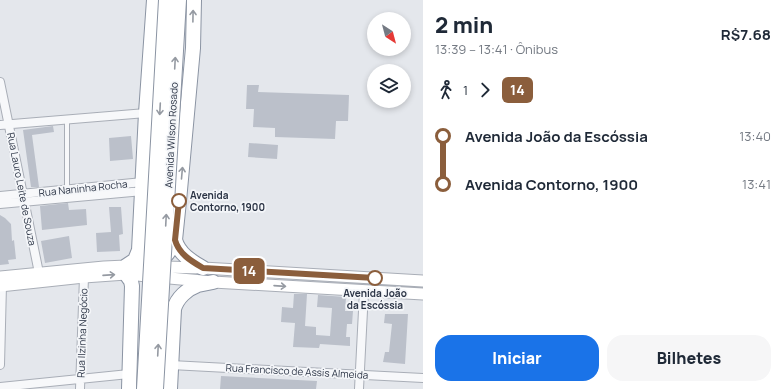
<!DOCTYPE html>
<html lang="pt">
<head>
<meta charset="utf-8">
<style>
	body { margin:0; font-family:Manrope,sans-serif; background:#f6f6f7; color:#1f2937; height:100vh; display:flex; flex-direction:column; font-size:15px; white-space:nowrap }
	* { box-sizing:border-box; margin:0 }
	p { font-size:13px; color:#747a83 }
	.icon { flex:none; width:22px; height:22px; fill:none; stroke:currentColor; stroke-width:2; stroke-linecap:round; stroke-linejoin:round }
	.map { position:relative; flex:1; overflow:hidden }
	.panel { display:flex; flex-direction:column; background:#fff; width:360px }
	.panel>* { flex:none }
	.badge { padding:0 8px; border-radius:6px; font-size:14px; line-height:26px }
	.needle { width:26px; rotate:144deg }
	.buttons { position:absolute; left:367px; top:12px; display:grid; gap:8px }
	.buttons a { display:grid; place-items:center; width:44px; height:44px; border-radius:50%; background:#fff; box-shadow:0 2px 6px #0003; font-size:20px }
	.map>.badge { position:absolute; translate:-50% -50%; box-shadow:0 0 0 2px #fff }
	.legs { display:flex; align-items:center; gap:6px; height:44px; padding:0 12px; font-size:13px }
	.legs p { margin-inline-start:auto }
	.headline { display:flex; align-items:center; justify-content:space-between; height:68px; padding:0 12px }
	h1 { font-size:22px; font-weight:800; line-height:30px }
	.button { display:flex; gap:8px; margin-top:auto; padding:8px 12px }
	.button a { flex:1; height:46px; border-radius:16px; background:#1a73e8; color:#fff; font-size:16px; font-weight:800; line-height:46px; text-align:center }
	.button a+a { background:#f6f6f7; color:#1f2937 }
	ul { padding:0 12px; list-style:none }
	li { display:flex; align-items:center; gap:14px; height:48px; font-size:15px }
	li i { display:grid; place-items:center; width:6px; height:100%; margin:0 5px; background:currentColor }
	li i::after { content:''; width:10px; height:10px; margin:-5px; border:3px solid; border-radius:50%; background:#fff }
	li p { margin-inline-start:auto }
	li:first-child i { background:linear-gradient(#0000 50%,currentColor 0) }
	li:last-child i { background:linear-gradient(currentColor 50%,#0000 0) }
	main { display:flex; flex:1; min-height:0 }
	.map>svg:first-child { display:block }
	.building { fill:#bbc0ca }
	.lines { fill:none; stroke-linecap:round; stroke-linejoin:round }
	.lane-casing { stroke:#a9aeb7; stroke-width:6 }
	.street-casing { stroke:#a9aeb7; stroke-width:10 }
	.secondary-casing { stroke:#a9aeb7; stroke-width:13 }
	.highway-casing { stroke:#8b94a3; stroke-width:16 }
	.lane { stroke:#f7f8fa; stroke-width:4 }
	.street { stroke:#f7f8fa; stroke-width:8 }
	.secondary { stroke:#fff; stroke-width:11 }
	.highway { stroke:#fff; stroke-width:14 }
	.highway-bridge-casing { stroke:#8b94a3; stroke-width:16; stroke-linecap:butt }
	.highway-bridge { stroke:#fff; stroke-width:14 }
	.oneway { stroke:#959aa2 }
	.line-1-casing { stroke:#fff; stroke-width:9 }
	.line-1 { stroke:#8b5e3c; stroke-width:6 }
	.stop-1-dot { fill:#fff; stroke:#8b5e3c; stroke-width:2 }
	.labels { text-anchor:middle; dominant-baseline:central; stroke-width:3.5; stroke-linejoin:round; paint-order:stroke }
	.street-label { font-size:10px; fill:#2b3445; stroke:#f4f6f9 }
	.stop-label { font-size:10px; font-weight:bold; fill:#2b3445; stroke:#f4f6f9; text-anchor:start }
</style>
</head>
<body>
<main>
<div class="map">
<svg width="423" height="389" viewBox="0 0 423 389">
	<rect width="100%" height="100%" fill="#e4e7ec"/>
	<path class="building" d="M247,85H259L258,92L349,95L348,121H336L335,139L275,137V128L253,127L254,109H246Z
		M53,126L54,132L32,135L39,187H31L23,130Z
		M131,136L133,159L110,161L109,138Z
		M249,143L278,145L277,159L248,157Z
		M68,203L69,210L86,209L87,225L42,230L40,206Z
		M109,207H121L123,234L119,235L120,251L97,252L96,233L111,232Z
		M0,215L5,218L11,224L12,241L14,240L16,259L8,260L9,264L0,265Z
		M69,236L72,258L45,263L41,241Z
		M294,294H307L305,326L316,327V335L330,336L332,308L317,307L318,295L346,297L345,311H353L352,324H347L346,337H350V346L320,344L319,348L293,347L295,323L281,322L282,307L293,308Z
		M385,314H408L405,364L383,362L385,352H389L392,324L384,323Z
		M221,376L317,381L316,389H220Z"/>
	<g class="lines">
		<g class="lane-casing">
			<path id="lane" d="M67,120V189"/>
		</g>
		<g class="street-casing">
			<path id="street" d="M0,82L39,273
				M0,125L146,113
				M0,196L143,182
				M0,204L143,191
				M0,365L2,285
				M171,365L423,378
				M0,387L129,374
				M80,389L84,277
				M359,389L364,291"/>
		</g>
		<g class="secondary-casing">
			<path id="secondary" d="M0,277L104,267L126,266L203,268L423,281
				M0,286L84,277L126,274L213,282L423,294"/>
		</g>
		<g class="highway-casing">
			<path id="highway" d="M175,240C179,254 191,261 203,268
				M139,250L143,255L153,257L162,256L167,254L172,247L175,240L179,201L193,48L194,0
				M126,266L135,260L139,250L146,113L154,0
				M126,274L131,281L132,286L129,389
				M170,389L174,309C177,298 187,289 198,285C203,284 208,283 213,282"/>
		</g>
		<use href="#lane" class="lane"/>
		<use href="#street" class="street"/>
		<use href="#secondary" class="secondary"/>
		<use href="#highway" class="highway"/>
		<g class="highway-bridge-casing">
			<path id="highway-bridge" d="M144,389L166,0
				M156,389L179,0"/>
		</g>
		<use href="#highway-bridge" class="highway-bridge"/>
	</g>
	<defs><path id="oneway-shaft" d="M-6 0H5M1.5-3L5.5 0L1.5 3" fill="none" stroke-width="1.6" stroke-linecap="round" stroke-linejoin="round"/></defs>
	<g class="oneway">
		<use href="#oneway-shaft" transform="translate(193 16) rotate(-89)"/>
		<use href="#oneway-shaft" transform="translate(175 63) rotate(-87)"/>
		<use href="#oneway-shaft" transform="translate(160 109) rotate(93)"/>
		<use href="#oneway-shaft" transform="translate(182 173) rotate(-85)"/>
		<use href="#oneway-shaft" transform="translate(166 220) rotate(-87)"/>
		<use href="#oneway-shaft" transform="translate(109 275) rotate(-4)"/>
		<use href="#oneway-shaft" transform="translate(280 286) rotate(4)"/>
		<use href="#oneway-shaft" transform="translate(158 350) rotate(-87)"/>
	</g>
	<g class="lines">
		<g class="line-1-casing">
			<path id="line-1" d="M179,201L175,240C179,254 191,261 203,268L375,278"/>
		</g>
		<use href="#line-1" class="line-1"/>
	</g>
	<g class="stop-1-dot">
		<circle cx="179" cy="201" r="7"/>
		<circle cx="375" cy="278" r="7"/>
	</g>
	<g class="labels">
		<g class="street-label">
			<text transform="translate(171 135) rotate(-87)">Avenida Wilson Rosado</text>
			<text transform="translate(83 188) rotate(-6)">Rua Naninha Rocha</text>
			<text transform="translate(22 189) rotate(79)">Rua Lauro Leite de Souza</text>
			<text transform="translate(82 333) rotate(-88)">Rua Ilzinha Negócio</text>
			<text transform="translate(297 371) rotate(3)">Rua Francisco de Assis Almeida</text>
		</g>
		<g class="stop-label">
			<text x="190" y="195">Avenida<tspan x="190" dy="12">Contorno, 1900</tspan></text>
			<text x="375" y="293" text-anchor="middle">Avenida João<tspan x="375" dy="12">da Escóssia</tspan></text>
		</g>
	</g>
</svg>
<div class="buttons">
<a><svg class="needle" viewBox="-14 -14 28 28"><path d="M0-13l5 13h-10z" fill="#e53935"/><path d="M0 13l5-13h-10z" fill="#747a83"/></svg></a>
<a><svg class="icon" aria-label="layers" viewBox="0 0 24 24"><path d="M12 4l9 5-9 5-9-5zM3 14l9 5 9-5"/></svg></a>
</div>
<b class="badge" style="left:249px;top:271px;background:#8b5e3c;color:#fff">14</b>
</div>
<section class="panel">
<div class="headline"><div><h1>2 min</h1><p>13:39 – 13:41 · Ônibus</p></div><b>R$7.68</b></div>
<div class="legs"><svg class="icon" aria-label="walk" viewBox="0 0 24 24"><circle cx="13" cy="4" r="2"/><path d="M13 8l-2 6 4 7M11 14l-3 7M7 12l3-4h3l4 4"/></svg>1<svg class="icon" aria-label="forward" viewBox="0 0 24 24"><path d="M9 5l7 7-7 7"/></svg><b class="badge" style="background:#8b5e3c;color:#fff">14</b></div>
<ul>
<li><i style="color:#8b5e3c"></i><b>Avenida João da Escóssia</b><p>13:40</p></li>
<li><i style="color:#8b5e3c"></i><b>Avenida Contorno, 1900</b><p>13:41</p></li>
</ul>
<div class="button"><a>Iniciar</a><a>Bilhetes</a></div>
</section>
</main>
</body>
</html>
